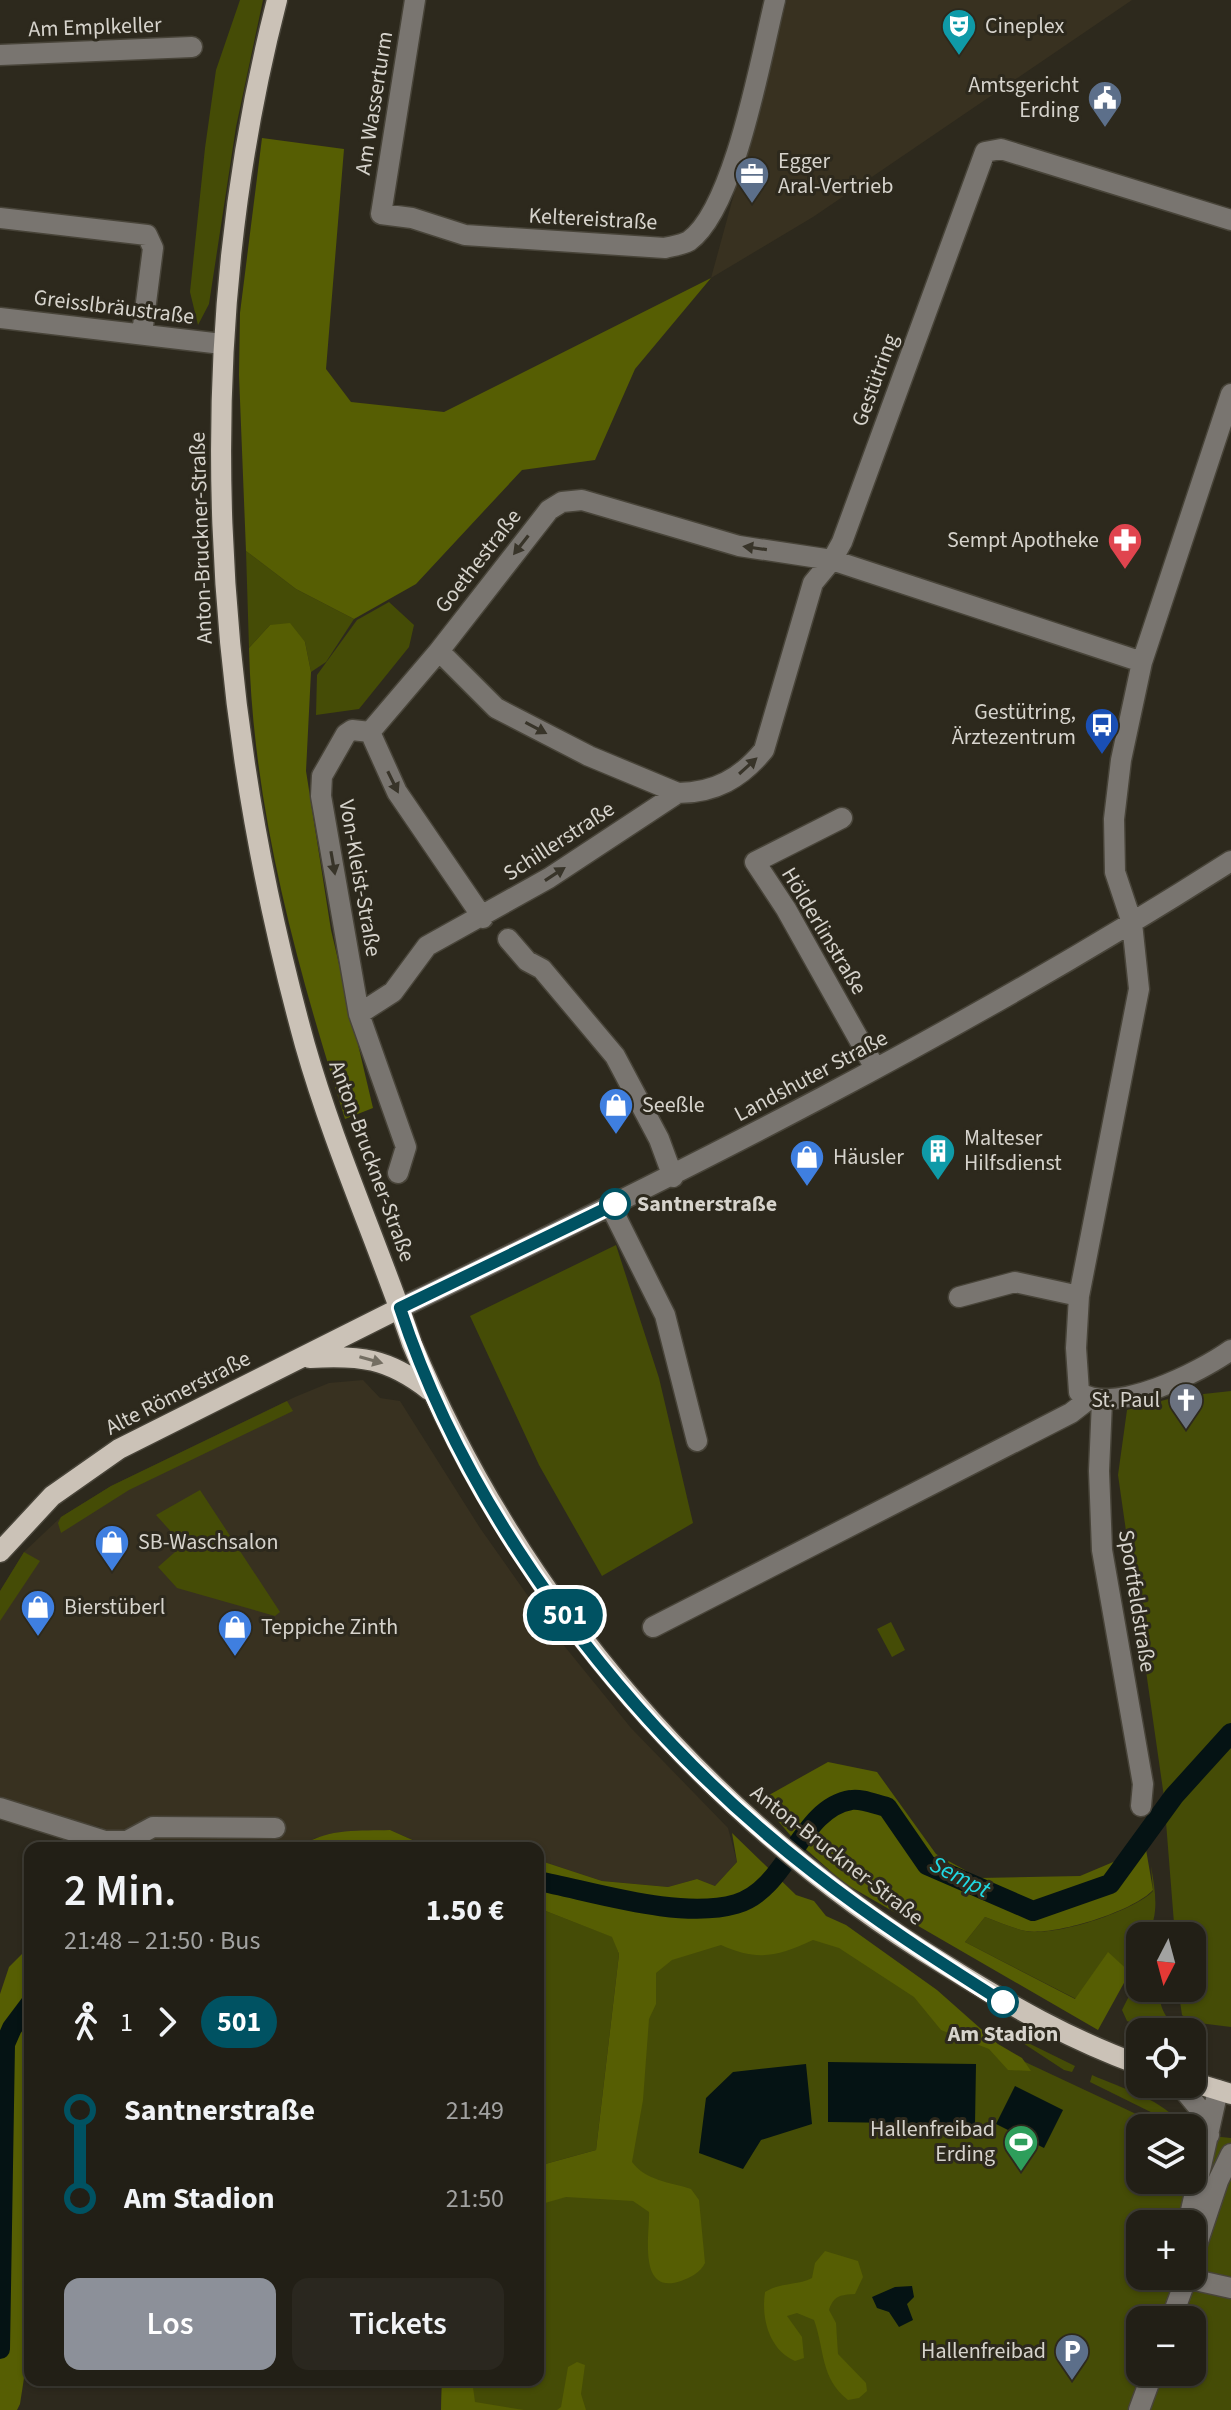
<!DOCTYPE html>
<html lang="de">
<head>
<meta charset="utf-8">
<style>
	body { margin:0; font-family:"Source Sans 3",sans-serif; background:#2a271f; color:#f1f3f6; height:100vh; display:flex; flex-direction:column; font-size:30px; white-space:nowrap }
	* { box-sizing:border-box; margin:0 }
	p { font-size:26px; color:#a2a2a1 }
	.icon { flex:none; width:44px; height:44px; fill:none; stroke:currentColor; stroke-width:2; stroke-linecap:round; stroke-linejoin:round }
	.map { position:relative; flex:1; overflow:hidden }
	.side { position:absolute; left:24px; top:1842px; width:520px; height:544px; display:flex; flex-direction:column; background:#221f16; border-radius:16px; box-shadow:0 2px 6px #0004,0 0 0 2px #3f3d35 }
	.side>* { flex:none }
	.badge { padding:0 16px; border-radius:26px; font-size:28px; line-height:52px }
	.needle { width:52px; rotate:186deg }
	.tools { position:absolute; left:1126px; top:1922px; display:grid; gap:16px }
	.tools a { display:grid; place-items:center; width:80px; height:80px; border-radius:16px; background:#221f16; box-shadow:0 2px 6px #0004,0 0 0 2px #3f3d35; font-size:40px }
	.map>.badge { position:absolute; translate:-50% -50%; box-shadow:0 0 0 4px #fff }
	.legs { display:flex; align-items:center; gap:12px; height:88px; padding:0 40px; font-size:26px }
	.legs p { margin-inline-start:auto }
	.headline { display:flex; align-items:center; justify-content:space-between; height:136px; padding:0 40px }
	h1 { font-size:44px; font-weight:600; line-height:60px }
	.primary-button { display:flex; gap:16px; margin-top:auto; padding:16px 40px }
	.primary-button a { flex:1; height:92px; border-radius:16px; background:#8c9099; color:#fff; font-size:32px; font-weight:600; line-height:92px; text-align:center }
	.primary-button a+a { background:#2a271f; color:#f1f3f6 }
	ul { padding:0 40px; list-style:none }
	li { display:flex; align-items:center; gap:28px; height:88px; font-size:30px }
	li i { display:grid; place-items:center; width:12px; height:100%; margin:0 10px; background:currentColor }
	li i::after { content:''; width:20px; height:20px; margin:-10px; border:6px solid; border-radius:50%; background:#221f16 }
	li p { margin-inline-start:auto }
	li:first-child i { background:linear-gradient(#0000 50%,currentColor 0) }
	li:last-child i { background:linear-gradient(currentColor 50%,#0000 0) }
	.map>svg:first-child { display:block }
	.built { fill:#383120 }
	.green { fill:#454c06; fill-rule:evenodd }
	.forest { fill:#565e03 }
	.water { fill:#051314 }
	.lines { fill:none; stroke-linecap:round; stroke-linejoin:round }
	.canal { stroke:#051314; stroke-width:20 }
	.minor-casing { stroke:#484439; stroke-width:23 }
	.major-casing { stroke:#484439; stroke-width:23 }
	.minor { stroke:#797570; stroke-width:20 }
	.major { stroke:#cbc2b7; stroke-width:20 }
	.oneway { fill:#383429 }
	.oneway2 { fill:#746e62 }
	.line-1-casing { stroke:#fff; stroke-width:18 }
	.line-1 { stroke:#005262; stroke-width:12 }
	.stop-1-dot { fill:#fff; stroke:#005262; stroke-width:4 }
	.labels { text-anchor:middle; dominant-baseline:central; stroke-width:6; stroke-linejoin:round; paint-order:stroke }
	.poi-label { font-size:22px; fill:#d6d3cc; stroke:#2d291d; text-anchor:start }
	.street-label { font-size:22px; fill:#d6d3cc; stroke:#2d291d }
	.stop-label { font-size:22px; font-weight:bold; fill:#d6d3cc; stroke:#2d291d; text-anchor:start }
	.water-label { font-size:24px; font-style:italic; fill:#20d9e3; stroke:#2d291d }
</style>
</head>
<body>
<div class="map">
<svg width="1231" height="2410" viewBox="0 0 1231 2410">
	<rect width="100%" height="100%" fill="#2d291d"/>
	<path class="built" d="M787,0H1132L813,217L711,278Z
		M363,1380L380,1398L400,1401L480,1528L557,1637L631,1728L728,1828L737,1862L715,1886L697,1879L668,1887L602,1881L538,1860V1848H501L470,1840L417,1842L390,1830L315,1838L305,1848H98L101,1827L0,1802V1591L24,1552L61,1517L111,1486L295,1397L329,1383Z"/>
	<path class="green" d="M240,0H263L236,127L209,304L198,325L190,292L205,148L216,70Z
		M246,551L296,589L354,619L326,662L311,672L305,642L270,625L249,648Z
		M389,602L414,625L409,647L359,709L316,715L317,675L357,620Z
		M616,1245L659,1378L693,1523L602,1576L539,1465L470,1316Z
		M1231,1391V2027L1191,2022L1182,2015L1178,1988H1192V1936H1175L1164,1797L1118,1475L1127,1410L1176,1397Z
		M287,1401L293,1411L129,1490L61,1533L58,1523L61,1517L111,1486Z
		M200,1490L280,1612L275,1616L177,1588L158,1567L183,1545L156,1515Z
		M24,1552L40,1561L0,1621V1591Z
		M891,1622L905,1650L892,1657L877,1629Z
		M1151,1866C1155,1890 1160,1914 1147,1936H1140L1130,1972L1108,1953L1076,1999L965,1942L985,1917C998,1922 1012,1928 1026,1931C1055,1937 1134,1911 1153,1891Z
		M538,1908L613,1937L619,1954L596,2150L538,2166Z
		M816,1917L993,2047L1166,2128H1140V2180H1192V2134L1231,2138V2410H441L442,2380H538V2193L620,2153L647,1922ZM1140,2224H1192V2276H1140ZM1140,2320H1192V2372H1140Z
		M1140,1974V1988H1158C1161,2013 1166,2023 1190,2032H1158L1127,2021L1122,2010Z
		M1006,2032L1075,2066L1072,2072L1064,2070Z
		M1092,2075C1120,2088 1167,2100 1183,2128L1090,2082Z"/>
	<path class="forest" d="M262,138L344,149L326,369L351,402L444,412L711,278L635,369L595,460L522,470L416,584L354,619L296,589L246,551L239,375L240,313Z
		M290,623L305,642L311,672L306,771L331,930L373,1108L345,1119C297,966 253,810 249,648L270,625Z
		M828,1762L877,1772L936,1854L979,1878L1080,1876L1118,1860L1143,1832L1153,1890C1134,1911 1055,1936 1026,1931C1012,1928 998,1922 985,1917L965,1942L1075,1999L1108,1952L1130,1972L1098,2030L844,1883L791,1836L760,1800Z
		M390,1830L417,1842L470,1840L501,1848H305L304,1845C327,1828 362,1831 390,1830Z
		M732,1833L796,1895L814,1901L826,1916L846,1925L937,1990L998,2044L1022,2058L1031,2071L1008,2070L989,2049L941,2030L914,1997L839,1948L813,1940C778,1956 758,1962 721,1945L672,1960L656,1973V2004L649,2019L643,2100L632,2162C646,2181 670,2182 691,2189L699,2200L705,2263C700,2273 691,2277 681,2281C637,2296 650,2234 649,2212L633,2201L566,2197L538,2205V2166L596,2150L619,1954L612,1937L538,1908V1860L602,1881L668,1887L697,1879L715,1886L737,1862Z
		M30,1946V2339L20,2404L17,2410H0V1994L9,1967Z
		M825,2251L858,2261L863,2277L855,2294C841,2295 834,2295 829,2310L836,2323L838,2354L866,2383L867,2391L859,2398L848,2400C820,2378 825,2350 814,2320L797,2313L787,2316L802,2337L804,2358L795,2361C769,2350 761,2318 765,2292C781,2282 796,2286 812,2278L815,2263Z
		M577,2362L585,2365L581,2394L586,2410H557L561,2407L568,2367Z
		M442,2380H472L475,2402L524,2410H441Z"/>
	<path class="water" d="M828,2062L976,2064L975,2124L828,2122Z
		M806,2064L812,2124L761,2140L743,2169L699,2153L706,2098L733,2072Z
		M1015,2086L1063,2110L1044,2148L996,2124Z
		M912,2286L914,2297L907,2304L913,2320L899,2327L889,2312L877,2308L872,2297L895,2287Z"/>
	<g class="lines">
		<path class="canal" d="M538,1881C595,1892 681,1920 736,1904C788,1889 800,1808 851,1800C861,1798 877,1805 887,1807L927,1865L1033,1911L1110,1884L1174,1796L1231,1733
			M0,2349L5,2044L12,2028L30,2004"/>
		<g class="minor-casing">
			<path id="minor" d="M415,0L381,214L412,218L465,235L665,248C673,246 682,245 689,241C735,208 761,56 775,0
				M0,55L192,47
				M0,218L147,235L153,248L142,334
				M0,318L222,344
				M1231,394L1142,662L1121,760L1114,819L1115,872L1132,923L1139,989L1079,1296L1076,1348L1079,1392C1114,1416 1200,1372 1231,1350
				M439,651L370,732L397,792L483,918
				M1142,662L832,560L842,542L985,152L1001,149L1231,220
				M370,732L352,730L346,734L322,776L321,796L359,1014L406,1147L398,1173
				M842,818L755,862L786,909L875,1068
				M508,939L527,961L542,969L615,1056L659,1139L673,1177
				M359,1014L393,992L427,946L549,878L678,793C715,793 741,778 764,750L813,583L832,560L739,546L582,500L562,502L549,510L439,651L496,708L589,756L678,793
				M611,1207L665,1315L697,1441
				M959,1297L1015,1282L1079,1296
				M400,1308C684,1172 965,1031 1231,861
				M1102,1401L1099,1471L1102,1550L1143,1784L1141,1806
				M653,1627L1071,1413L1089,1399
				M0,1808L105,1841H127L153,1827L275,1828
				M1179,2084L1202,2112L1209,2135
				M1188,2224L1218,2090
				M1192,2259L1218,2181L1231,2154
				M1186,2278L1231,2288
				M1171,2320L1187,2276
				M1139,2410L1153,2372"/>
		</g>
		<g class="major-casing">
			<path id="major" d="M277,0C188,344 211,704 305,1045C334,1147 378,1244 412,1344C520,1602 709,1820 947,1966C1009,2005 1071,2040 1140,2065
				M310,1358C360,1355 388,1358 429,1390
				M0,1552L52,1496L119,1449L400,1308
				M1192,2082L1231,2094"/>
		</g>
		<use href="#minor" class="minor"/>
		<use href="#major" class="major"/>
	</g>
	<defs><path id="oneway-solid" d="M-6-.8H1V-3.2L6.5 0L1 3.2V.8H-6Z" transform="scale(2)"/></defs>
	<g class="oneway">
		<use href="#oneway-solid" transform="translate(521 545) rotate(128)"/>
		<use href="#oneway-solid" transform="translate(755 548) rotate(-172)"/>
		<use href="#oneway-solid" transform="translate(536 728) rotate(28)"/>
		<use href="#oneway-solid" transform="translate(748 766) rotate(-42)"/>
		<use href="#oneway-solid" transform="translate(393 782) rotate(64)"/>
		<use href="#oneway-solid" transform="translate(333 863) rotate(80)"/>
		<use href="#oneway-solid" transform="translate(555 874) rotate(-33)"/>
	</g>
	<use class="oneway2" href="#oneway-solid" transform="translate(371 1360) rotate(16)"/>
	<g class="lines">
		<g class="line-1-casing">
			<path id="line-1" d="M615,1204L400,1308C471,1524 634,1733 813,1872C874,1920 938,1961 1003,2002"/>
		</g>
		<use href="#line-1" class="line-1"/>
	</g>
	<defs>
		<g id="theatre-pin" transform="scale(1.8)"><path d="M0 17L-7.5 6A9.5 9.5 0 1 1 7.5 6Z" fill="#0f9aa8" stroke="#2d291d"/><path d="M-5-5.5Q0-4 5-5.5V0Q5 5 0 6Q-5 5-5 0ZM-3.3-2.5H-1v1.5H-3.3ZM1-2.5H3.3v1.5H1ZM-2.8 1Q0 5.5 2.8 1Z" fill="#fff"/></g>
		<g id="civic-pin" transform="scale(1.8)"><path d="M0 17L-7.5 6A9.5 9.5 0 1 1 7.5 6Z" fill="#5c6f8a" stroke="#2d291d"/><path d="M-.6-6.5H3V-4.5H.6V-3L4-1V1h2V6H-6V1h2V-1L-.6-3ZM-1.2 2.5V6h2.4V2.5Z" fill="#fff"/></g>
		<g id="office-pin" transform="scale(1.8)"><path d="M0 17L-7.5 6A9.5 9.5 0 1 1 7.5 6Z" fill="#5c6f8a" stroke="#2d291d"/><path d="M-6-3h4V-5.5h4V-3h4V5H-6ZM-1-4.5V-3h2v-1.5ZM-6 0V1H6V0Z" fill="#fff"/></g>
		<g id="pharmacy-pin" transform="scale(1.8)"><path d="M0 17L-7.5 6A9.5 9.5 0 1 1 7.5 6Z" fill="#e0444e" stroke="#2d291d"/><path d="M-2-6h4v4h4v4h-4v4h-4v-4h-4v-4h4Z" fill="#fff"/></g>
		<g id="bus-pin" transform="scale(1.8)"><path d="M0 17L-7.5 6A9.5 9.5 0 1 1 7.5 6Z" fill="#1a4fb4" stroke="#2d291d"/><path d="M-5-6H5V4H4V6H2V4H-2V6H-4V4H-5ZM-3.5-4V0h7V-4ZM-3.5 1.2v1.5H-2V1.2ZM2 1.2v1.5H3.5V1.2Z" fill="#fff"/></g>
		<g id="shop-pin" transform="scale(1.8)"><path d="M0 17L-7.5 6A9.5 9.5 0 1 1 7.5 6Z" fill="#3f7fe0" stroke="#2d291d"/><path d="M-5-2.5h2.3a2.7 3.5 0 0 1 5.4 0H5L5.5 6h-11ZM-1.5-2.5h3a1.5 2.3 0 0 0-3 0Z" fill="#fff"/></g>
		<g id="building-pin" transform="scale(1.8)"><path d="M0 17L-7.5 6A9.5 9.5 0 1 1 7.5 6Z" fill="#0f9aa8" stroke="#2d291d"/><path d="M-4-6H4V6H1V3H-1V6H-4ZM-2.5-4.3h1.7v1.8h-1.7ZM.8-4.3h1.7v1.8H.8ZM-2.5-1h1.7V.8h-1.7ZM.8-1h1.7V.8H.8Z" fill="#fff"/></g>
		<g id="church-pin" transform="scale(1.8)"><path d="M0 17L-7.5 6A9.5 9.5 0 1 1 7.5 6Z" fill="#6b7280" stroke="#2d291d"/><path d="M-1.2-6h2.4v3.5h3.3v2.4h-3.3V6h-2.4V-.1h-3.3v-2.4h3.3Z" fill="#fff"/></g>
		<g id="stadium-pin" transform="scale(1.8)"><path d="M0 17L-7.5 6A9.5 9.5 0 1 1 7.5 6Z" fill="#2e9e5b" stroke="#2d291d"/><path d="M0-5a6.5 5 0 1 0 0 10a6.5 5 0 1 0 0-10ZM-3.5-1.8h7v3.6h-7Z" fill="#fff"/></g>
		<g id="parking-pin" transform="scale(1.8)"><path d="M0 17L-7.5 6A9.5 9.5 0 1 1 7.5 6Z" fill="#5c6f8a" stroke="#2d291d"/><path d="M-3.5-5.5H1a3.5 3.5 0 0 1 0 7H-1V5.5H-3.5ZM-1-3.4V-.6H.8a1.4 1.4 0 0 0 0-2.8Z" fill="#fff"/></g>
	</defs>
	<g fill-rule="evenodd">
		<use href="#theatre-pin" x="959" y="26"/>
		<use href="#civic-pin" x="1105" y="98"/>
		<use href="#office-pin" x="752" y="174"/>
		<use href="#pharmacy-pin" x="1125" y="540"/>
		<use href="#bus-pin" x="1102" y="725"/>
		<use href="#shop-pin" x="616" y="1105"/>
		<use href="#building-pin" x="938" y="1151"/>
		<use href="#shop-pin" x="807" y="1157"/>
		<use href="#church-pin" x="1186" y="1400"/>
		<use href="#shop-pin" x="112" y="1542"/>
		<use href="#shop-pin" x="38" y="1607"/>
		<use href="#shop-pin" x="235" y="1627"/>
		<use href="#stadium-pin" x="1021" y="2142"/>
		<use href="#parking-pin" x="1072" y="2351"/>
	</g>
	<g class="stop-1-dot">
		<circle cx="615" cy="1204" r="14"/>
		<circle cx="1003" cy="2002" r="14"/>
	</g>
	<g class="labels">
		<g class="poi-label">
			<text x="985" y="26">Cineplex</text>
			<text x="1079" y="85" text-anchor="end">Amtsgericht<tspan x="1079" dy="25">Erding</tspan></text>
			<text x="778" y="161">Egger<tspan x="778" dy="25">Aral-Vertrieb</tspan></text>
			<text x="1099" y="540" text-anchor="end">Sempt Apotheke</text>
			<text x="1076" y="712" text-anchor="end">Gestütring,<tspan x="1076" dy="25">Ärztezentrum</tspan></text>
			<text x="642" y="1105">Seeßle</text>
			<text x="964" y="1138">Malteser<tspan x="964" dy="25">Hilfsdienst</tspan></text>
			<text x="833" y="1157">Häusler</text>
			<text x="1160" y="1400" text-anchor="end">St. Paul</text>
			<text x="138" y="1542">SB-Waschsalon</text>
			<text x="64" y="1607">Bierstüberl</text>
			<text x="261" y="1627">Teppiche Zinth</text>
			<text x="995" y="2129" text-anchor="end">Hallenfreibad<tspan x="995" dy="25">Erding</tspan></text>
			<text x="1046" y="2351" text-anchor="end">Hallenfreibad</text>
		</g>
		<g class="street-label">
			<text transform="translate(95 27) rotate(-2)">Am Emplkeller</text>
			<text transform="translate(374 103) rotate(-81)">Am Wasserturm</text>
			<text transform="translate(593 219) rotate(3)">Keltereistraße</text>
			<text transform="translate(114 307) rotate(7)">Greisslbräustraße</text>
			<text transform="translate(875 380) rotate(-70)">Gestütring</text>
			<text transform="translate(201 538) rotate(-92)">Anton-Bruckner-Straße</text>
			<text transform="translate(478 561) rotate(-52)">Goethestraße</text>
			<text transform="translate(559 841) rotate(-33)">Schillerstraße</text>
			<text transform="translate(360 878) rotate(80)">Von-Kleist-Straße</text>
			<text transform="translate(824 931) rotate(59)">Hölderlinstraße</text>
			<text transform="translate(811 1076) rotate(-28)">Landshuter Straße</text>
			<text transform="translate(372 1161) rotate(70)">Anton-Bruckner-Straße</text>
			<text transform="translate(178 1393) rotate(-27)">Alte Römerstraße</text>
			<text transform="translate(1137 1601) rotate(81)">Sportfeldstraße</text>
			<text transform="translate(837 1855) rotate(38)">Anton-Bruckner-Straße</text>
		</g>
		<g class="stop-label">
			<text x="637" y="1204">Santnerstraße</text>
			<text x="1003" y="2034" text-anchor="middle">Am Stadion</text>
		</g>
		<g class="water-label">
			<text transform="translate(960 1877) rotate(27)">Sempt</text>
		</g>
	</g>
</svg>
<div class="tools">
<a><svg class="needle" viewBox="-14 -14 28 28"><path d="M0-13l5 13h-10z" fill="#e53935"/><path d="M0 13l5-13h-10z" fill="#a2a2a1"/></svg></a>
<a><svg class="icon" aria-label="locate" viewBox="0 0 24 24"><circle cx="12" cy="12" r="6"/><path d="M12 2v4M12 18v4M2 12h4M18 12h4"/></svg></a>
<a><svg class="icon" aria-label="layers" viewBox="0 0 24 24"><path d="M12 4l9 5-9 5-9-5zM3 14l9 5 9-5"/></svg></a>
<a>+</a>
<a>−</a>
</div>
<b class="badge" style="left:565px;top:1615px;background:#005262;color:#fff">501</b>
<section class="side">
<div class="headline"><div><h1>2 Min.</h1><p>21:48 – 21:50 · Bus</p></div><b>1.50 €</b></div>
<div class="legs"><svg class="icon" aria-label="walk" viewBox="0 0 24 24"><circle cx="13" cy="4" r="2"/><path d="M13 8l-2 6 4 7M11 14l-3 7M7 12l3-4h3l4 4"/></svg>1<svg class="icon" aria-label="forward" viewBox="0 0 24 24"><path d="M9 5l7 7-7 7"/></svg><b class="badge" style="background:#005262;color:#fff">501</b></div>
<ul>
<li><i style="color:#005262"></i><b>Santnerstraße</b><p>21:49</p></li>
<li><i style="color:#005262"></i><b>Am Stadion</b><p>21:50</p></li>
</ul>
<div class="primary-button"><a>Los</a><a>Tickets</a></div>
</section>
</div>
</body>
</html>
